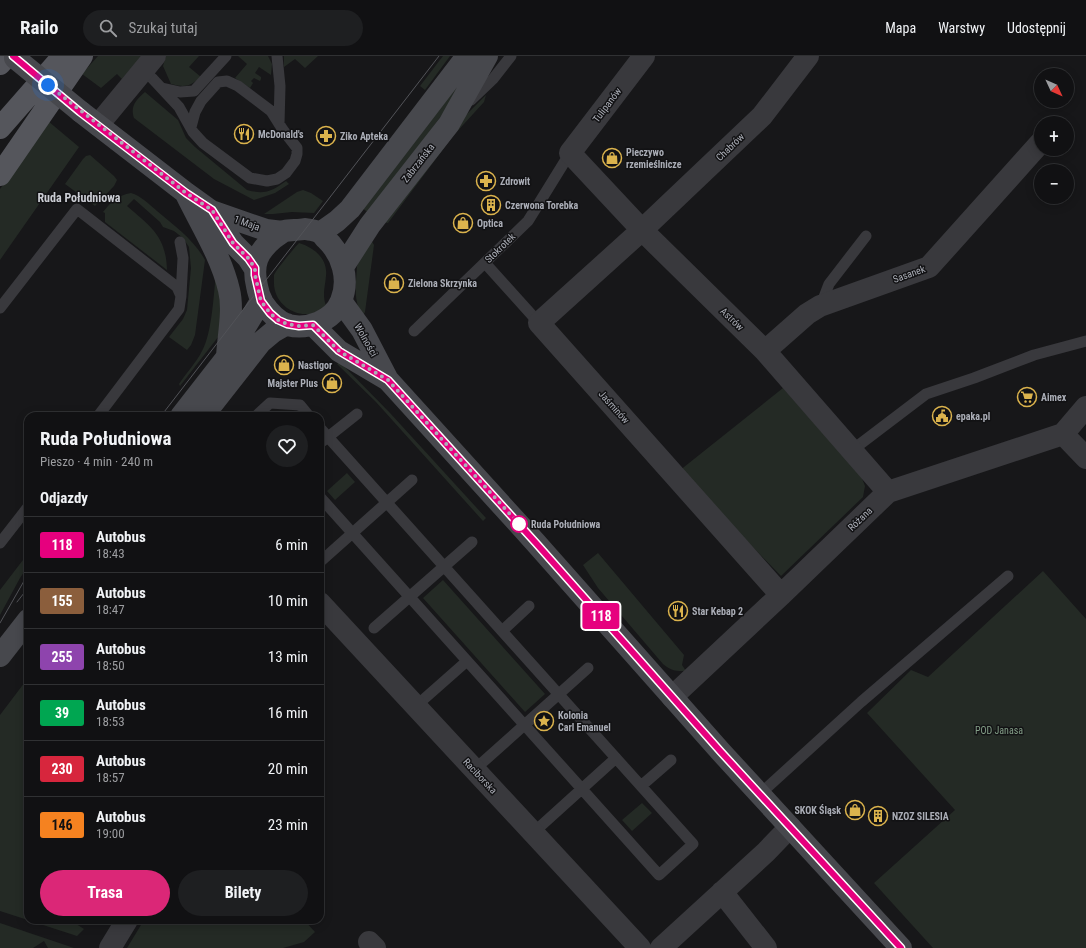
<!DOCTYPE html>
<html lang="pl">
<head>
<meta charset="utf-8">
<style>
	body { margin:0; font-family:"Roboto Condensed",sans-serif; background:#1e1f21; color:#f1f3f6; height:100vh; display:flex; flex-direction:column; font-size:15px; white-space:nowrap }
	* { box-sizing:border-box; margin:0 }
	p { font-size:13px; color:#9c9da0 }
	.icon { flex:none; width:22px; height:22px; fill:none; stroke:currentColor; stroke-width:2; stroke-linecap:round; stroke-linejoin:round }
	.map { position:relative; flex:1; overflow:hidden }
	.panel { position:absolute; left:24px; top:356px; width:300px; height:512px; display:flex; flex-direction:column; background:#111113; border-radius:12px; box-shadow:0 2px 10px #0003,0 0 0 1px #303133 }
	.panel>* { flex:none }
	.badge { padding:0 8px; border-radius:3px; font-size:14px; line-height:26px }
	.needle { width:26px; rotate:134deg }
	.buttons { position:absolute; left:1034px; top:12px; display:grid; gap:8px }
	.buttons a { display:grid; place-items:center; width:40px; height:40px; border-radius:50%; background:#111113; box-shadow:0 2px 10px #0003,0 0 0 1px #303133; font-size:20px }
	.you { position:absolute; width:20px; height:20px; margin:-10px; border:3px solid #fff; border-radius:50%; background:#1a73e8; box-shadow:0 0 0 6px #1a73e833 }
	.map>.badge { position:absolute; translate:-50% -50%; box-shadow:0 0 0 2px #fff }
	h2 { padding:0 16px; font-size:15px; line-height:36px }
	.round { display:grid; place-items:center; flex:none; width:42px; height:42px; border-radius:21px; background:#1e1f21 }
	.summary { display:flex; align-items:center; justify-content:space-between; height:68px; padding:0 16px }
	h1 { font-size:19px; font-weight:700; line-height:30px }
	.cta { display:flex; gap:8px; margin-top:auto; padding:8px 16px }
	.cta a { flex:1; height:46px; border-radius:24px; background:#db2777; color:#fff; font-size:16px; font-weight:700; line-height:46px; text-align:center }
	.cta a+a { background:#1e1f21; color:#f1f3f6 }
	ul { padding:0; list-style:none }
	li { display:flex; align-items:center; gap:12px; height:56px; padding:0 16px; border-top:1px solid #303133 }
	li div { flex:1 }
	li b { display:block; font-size:15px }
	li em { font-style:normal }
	li .badge { min-width:44px; font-weight:700; text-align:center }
	header { display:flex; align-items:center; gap:24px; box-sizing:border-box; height:56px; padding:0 20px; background:#111113; border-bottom:1px solid #303133 }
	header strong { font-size:19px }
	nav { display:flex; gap:22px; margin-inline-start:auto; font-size:14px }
	.search { width:280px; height:36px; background:#1e1f21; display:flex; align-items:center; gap:10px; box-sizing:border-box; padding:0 14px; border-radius:22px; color:#9c9da0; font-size:15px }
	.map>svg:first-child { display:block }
	.green { fill:#242a25 }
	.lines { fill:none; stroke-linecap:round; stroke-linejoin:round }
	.lane { stroke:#39393d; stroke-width:11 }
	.street { stroke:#39393d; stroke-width:22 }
	.secondary { stroke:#47484d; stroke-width:22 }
	.primary { stroke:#55565c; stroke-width:22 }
	.tram { stroke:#525358; stroke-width:1 }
	.secondary-bridge { stroke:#47484d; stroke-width:22 }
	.line-casing { stroke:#fff; stroke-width:9 }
	.line { stroke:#e6007e; stroke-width:6 }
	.walk { stroke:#abaeb7; stroke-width:4; stroke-dasharray:0 7.2 }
	.stop-dot { fill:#fff; stroke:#e6007e; stroke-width:2 }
	.labels { text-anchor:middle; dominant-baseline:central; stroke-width:3; stroke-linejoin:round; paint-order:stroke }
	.street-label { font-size:10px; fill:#abaeb7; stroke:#121214 }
	.poi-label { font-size:10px; font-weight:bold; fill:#abaeb7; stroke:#121214; text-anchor:start }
	.stop-label { font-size:10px; font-weight:bold; fill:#abaeb7; stroke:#121214; text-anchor:start }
	.park-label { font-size:10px; fill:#849f88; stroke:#121214 }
	.quarter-label { font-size:12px; font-weight:bold; fill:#cbcdd4; stroke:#121214 }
</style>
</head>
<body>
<header>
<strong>Railo</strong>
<div class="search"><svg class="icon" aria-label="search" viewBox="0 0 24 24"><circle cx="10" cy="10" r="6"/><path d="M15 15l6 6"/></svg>Szukaj tutaj</div>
<nav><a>Mapa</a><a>Warstwy</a><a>Udostępnij</a></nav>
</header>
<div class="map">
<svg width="1086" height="892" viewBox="0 0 1086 892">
	<rect width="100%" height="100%" fill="#171719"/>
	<path class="green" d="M98,0H142L122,23L117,18L101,32L82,18Z
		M166,0H199L189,11L201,21C190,30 186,32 171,28L163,10Z
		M238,0H268L272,8L271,19L259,11L255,17L261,21V23L260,25L254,22L251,25L253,27L250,32L235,22L247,8Z
		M284,0H318L305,12L295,3L284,11Z
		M443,0H450L425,34L420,30Z
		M475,0L457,38L370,158L361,151Z
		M145,36L178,64L186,82L195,91L247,134C265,139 272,135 286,125L289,128L275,137L254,144L214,123L134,62C130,50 136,44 145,36Z
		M486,39L484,46L453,80L388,167L382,166L458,67Z
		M48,65L79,91L0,204V133Z
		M90,99L114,120L117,124L114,130L95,150L65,128L83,103L86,100Z
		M303,134L311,137L323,145L314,157L292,156L273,158H264L297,136Z
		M131,137C141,140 149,148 157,155C175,170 194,184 205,204L195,279L191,289L187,294L169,281L183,263L187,254L191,212L189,191L183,182L174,175L163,171L160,166L134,143L127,150C151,171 166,180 167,214L105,166V157L103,156C111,146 118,139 131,137Z
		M370,182L374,189L365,256L362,261C353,241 356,231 357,210L358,206Z
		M299,187C313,191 328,202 326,220C325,232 322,238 326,250C320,254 313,259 306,258C288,258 273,243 274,225C274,223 274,221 274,219C276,214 294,192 299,187Z
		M216,215L220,226L222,276L180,330L179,328C186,317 196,307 202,295C212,278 214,236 216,215Z
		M340,306L390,357L486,462L483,465L376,346L337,308Z
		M783,332L861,420L865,430L863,441L781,520L679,415Z
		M347,417L355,426L335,444L327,435Z
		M598,497L684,599L682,609L686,615C676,615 671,615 663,608L598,532L583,509Z
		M26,500L28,501V510L20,522L0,559V534Z
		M1043,515L1086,563V892H933L874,827L955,754L867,657L911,614L928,621Z
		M443,524L545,638L525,656L423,542Z
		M28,622V864H70L84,873L77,880L0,855V659Z
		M642,747L652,757L632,775L622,764Z
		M144,864H304L315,876L304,886L283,892H127Z
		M0,867L74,892H48L44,885L33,892H0Z"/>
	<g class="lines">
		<path class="lane" d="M277,0L280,30L279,68
			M143,14L152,22L179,51L193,76L203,87L250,122L267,125L277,123L286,117L295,105L297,98V92L283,74L271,55L238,30L227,25L218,26L201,45L195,56L191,71
			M162,32L180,36L194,35L226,0
			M471,44L493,23L511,0
			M180,186L183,202L181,239
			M485,207L539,267
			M821,249L829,228L866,180
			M0,252L77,153L177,231L181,240L179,253L98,360
			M414,275L528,165L570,97
			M256,360L270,347L300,349L309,360
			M320,372L328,381L357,358
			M320,387L328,381L693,788L659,819L320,441
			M851,395L926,338L974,322L1034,299L1086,285
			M0,487L28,451
			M320,506L412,424
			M374,572L472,486
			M502,575L529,550
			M416,650L467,605
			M474,714L588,612
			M641,730L671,704
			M760,738L861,646L1008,520
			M533,777L616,702"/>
		<path class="street" d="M644,0L570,97L642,174L765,295L888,436
			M98,69L155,0
			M765,295L807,258L820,250L929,211L1041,86
			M1063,378L1086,402
			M781,539L539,267L642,174L762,60L808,0
			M320,547L640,892
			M672,641L781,539L888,436L1063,378L1086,351
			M722,836L766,892
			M369,886L375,892
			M110,892L127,864
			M661,892L766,796L790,771"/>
		<path class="secondary" d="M81,56L186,137L211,155L266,174L283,176
			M186,138C201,169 221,200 229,234C234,254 228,280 227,301
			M211,155L233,187L248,202L255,213
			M305,173C310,174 316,174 320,177C322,178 324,181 326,183C342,198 350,223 341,245C333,265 307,274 288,269C277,265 269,256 263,247C260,242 258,236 257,230C252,209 257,196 274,182C277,180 281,177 284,175C290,174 299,174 305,173Z
			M320,177L337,165L350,153L467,0
			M343,211L370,169L449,68L487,0
			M341,245L362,274L388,324L535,486L721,696L901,892
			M313,269L339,295L388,324
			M181,360L227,301L261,245
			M203,360L261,286L273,276L287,268
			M0,600L28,564"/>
		<path class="primary" d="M0,8L7,0
			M0,72L63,0
			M0,119L82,0"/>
		<path class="tram" d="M161,360L439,0
			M17,546L28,532
			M0,567L28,518"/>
		<path class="secondary-bridge" d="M15,2L81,56"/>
	</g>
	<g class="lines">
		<g class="line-casing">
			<path id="line" d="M13,0L80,56L186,137L212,154L233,187L248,202L255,212V219L261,245L270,257L278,264L287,268L299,270L313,269L339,295L388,324L535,486L721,696L901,892"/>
		</g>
		<use href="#line" class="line"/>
		<path class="walk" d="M48,29L186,137L212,154L233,187L248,202L255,212V219L261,245L270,257L278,264L287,268L299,270L313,269L339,295L388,324L519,468"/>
	</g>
	<defs>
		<g id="restaurant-ring" transform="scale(1)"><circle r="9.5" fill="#121214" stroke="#dbb34d" stroke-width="1.5"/><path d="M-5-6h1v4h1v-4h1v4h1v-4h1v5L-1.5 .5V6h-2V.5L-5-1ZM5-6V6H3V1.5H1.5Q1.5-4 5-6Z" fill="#dbb34d"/></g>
		<g id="pharmacy-ring" transform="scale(1)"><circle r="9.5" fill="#121214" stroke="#dbb34d" stroke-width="1.5"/><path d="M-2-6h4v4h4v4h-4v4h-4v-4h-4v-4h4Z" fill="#dbb34d"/></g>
		<g id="shop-ring" transform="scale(1)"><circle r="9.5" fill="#121214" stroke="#dbb34d" stroke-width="1.5"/><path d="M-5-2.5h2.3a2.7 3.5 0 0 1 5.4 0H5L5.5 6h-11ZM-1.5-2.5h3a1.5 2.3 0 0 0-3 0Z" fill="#dbb34d"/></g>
		<g id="building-ring" transform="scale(1)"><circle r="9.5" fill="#121214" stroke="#dbb34d" stroke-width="1.5"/><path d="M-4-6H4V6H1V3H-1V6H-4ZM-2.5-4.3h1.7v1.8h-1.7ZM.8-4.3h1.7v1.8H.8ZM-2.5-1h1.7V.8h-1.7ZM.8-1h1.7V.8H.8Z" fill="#dbb34d"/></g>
		<g id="supermarket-ring" transform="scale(1)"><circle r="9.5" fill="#121214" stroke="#dbb34d" stroke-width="1.5"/><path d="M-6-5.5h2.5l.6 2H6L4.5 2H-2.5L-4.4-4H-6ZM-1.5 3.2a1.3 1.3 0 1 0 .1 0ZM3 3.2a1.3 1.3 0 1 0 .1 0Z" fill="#dbb34d"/></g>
		<g id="civic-ring" transform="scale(1)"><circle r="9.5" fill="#121214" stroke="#dbb34d" stroke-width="1.5"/><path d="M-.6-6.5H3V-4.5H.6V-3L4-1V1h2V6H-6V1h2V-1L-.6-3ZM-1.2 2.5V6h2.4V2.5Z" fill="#dbb34d"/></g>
		<g id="sight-ring" transform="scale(1)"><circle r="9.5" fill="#121214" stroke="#dbb34d" stroke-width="1.5"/><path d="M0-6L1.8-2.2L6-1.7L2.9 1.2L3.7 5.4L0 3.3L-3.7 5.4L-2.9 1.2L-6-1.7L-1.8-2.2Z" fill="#dbb34d"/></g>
	</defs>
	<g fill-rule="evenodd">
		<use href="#restaurant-ring" x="244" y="78"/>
		<use href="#pharmacy-ring" x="326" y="80"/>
		<use href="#shop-ring" x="612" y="102"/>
		<use href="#pharmacy-ring" x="486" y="125"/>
		<use href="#building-ring" x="491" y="149"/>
		<use href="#shop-ring" x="463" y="167"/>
		<use href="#shop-ring" x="394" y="227"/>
		<use href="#shop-ring" x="284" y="309"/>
		<use href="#shop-ring" x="332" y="327"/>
		<use href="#supermarket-ring" x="1027" y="341"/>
		<use href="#civic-ring" x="942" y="360"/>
		<use href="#restaurant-ring" x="678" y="555"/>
		<use href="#sight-ring" x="544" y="665"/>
		<use href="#shop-ring" x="855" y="754"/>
		<use href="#building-ring" x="878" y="760"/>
	</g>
	<circle class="stop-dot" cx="519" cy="468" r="8"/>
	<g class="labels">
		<g class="street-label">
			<text transform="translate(607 49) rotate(-53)">Tulipanów</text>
			<text transform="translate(730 91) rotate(-44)">Chabrów</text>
			<text transform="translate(418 107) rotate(-52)">Zabrzańska</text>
			<text transform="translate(247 167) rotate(20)">1 Maja</text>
			<text transform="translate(500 192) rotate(-44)">Stokrotek</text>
			<text transform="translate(909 218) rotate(-20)">Sasanek</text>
			<text transform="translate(732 263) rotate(44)">Astrów</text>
			<text transform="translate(366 284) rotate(60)">Wolności</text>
			<text transform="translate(614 351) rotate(48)">Jaśminów</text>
			<text transform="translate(860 463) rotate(-44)">Różana</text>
			<text transform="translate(480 720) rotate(47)">Raciborska</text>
		</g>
		<g class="poi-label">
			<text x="258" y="78">McDonald's</text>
			<text x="340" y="80">Ziko Apteka</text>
			<text x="626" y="96">Pieczywo<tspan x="626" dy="12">rzemieślnicze</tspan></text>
			<text x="500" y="125">Zdrowit</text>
			<text x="505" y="149">Czerwona Torebka</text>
			<text x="477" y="167">Optica</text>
			<text x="408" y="227">Zielona Skrzynka</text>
			<text x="298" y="309">Nastigor</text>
			<text x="318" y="327" text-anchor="end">Majster Plus</text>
			<text x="1041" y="341">Aimex</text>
			<text x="956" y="360">epaka.pl</text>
			<text x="692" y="555">Star Kebap 2</text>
			<text x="558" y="659">Kolonia<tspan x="558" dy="12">Carl Emanuel</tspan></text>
			<text x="841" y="754" text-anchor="end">SKOK Śląsk</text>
			<text x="892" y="760">NZOZ SILESIA</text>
		</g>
		<g class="stop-label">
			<text x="531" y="468">Ruda Południowa</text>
		</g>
		<g class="park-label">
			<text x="999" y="674">POD Janasa</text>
		</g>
		<g class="quarter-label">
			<text x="79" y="142">Ruda Południowa</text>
		</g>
	</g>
</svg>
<div class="buttons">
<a><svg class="needle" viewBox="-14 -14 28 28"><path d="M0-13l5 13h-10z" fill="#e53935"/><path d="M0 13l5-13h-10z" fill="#9c9da0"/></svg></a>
<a>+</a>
<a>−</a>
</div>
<div class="you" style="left:48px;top:29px"></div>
<b class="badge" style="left:601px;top:560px;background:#e6007e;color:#fff">118</b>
<section class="panel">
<div class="summary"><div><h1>Ruda Południowa</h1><p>Pieszo · 4 min · 240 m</p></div><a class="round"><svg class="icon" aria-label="heart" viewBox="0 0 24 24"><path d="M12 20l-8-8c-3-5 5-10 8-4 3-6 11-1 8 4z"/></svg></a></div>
<h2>Odjazdy</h2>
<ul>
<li><span class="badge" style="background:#e6007e;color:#fff">118</span><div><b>Autobus</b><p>18:43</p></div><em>6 min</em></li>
<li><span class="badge" style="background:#8b5e3c;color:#fff">155</span><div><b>Autobus</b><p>18:47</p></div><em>10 min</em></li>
<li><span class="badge" style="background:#8e44ad;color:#fff">255</span><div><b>Autobus</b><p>18:50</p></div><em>13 min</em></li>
<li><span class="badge" style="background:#00a651;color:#fff">39</span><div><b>Autobus</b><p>18:53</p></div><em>16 min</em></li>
<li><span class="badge" style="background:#d7263d;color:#fff">230</span><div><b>Autobus</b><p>18:57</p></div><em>20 min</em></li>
<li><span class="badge" style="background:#f58220;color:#111">146</span><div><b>Autobus</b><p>19:00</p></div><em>23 min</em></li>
</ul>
<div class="cta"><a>Trasa</a><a>Bilety</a></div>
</section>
</div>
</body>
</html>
